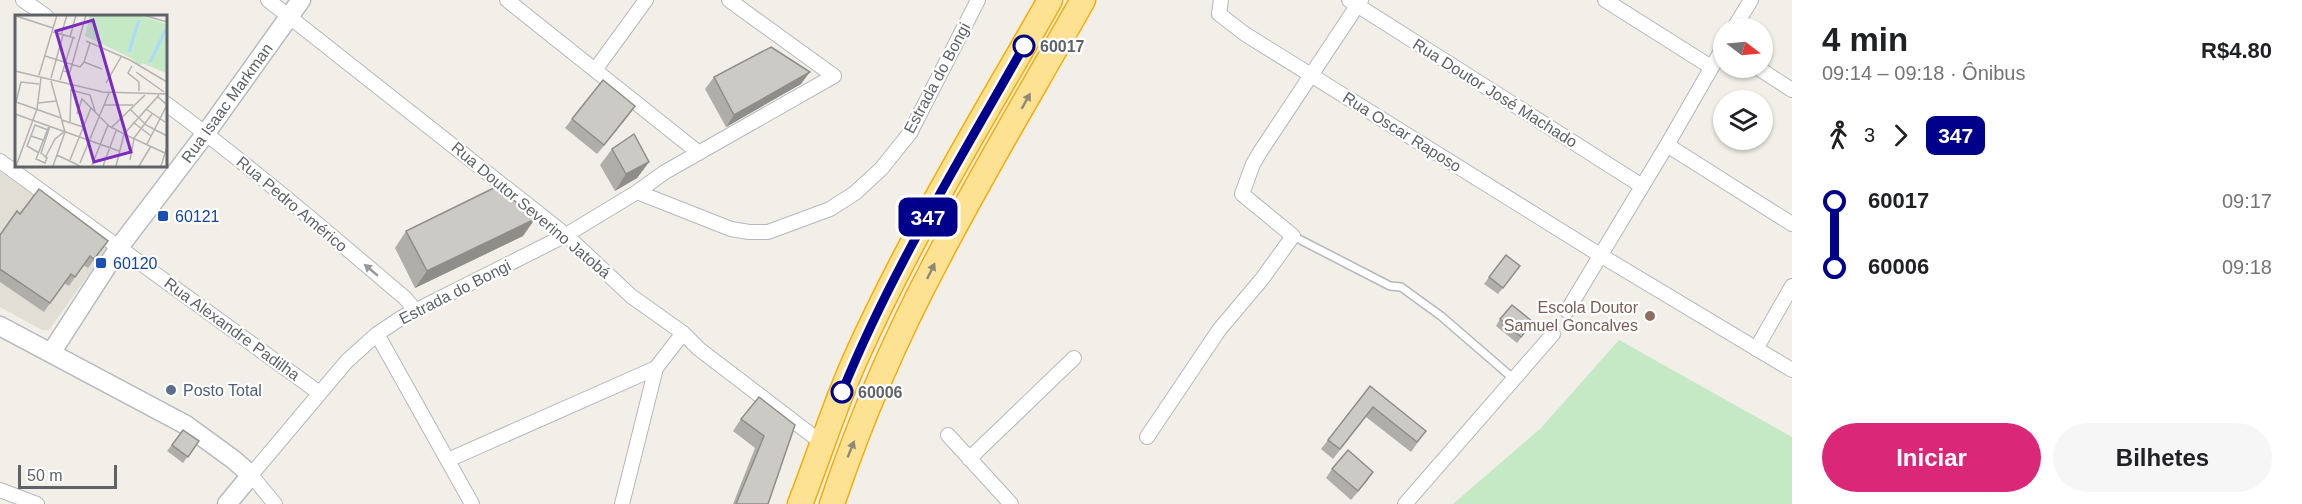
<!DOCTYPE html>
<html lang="pt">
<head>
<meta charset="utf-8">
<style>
	body { margin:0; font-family:Helvetica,sans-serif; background:#f6f6f6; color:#202124; height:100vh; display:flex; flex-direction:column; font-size:22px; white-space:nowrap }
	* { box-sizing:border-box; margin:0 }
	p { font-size:20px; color:#757577 }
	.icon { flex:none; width:33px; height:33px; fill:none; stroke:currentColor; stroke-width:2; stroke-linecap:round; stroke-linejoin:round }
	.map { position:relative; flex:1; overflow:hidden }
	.drawer { display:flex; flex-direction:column; background:#fff; width:510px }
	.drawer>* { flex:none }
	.badge { padding:0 12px; border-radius:9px; font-size:21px; line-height:39px }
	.needle { width:39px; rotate:106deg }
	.tools { position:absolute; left:1713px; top:18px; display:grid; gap:12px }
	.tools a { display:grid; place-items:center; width:60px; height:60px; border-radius:50%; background:#fff; box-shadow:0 2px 4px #0004; font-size:30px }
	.scale { position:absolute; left:18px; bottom:15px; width:99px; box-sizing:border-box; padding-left:6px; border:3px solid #5f6368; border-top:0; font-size:16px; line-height:21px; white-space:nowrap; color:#5f6368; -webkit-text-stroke:4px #fff; paint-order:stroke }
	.map>.badge { position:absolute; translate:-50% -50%; box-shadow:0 0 0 3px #fff }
	.legs { display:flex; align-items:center; gap:9px; height:66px; padding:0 30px; font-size:20px }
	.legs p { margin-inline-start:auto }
	.headline { display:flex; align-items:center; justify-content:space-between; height:102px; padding:0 30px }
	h1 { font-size:33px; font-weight:600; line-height:45px }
	.primary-button { display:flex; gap:12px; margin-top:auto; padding:12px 30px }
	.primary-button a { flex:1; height:69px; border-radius:36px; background:#db2777; color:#fff; font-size:24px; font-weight:600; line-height:69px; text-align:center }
	.primary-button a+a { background:#f6f6f6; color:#202124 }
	ul { padding:0 30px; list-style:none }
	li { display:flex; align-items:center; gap:21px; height:66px; font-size:22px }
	li i { display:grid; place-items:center; width:9px; height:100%; margin:0 8px; background:currentColor }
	li i::after { content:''; width:15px; height:15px; margin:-8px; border:4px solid; border-radius:50%; background:#fff }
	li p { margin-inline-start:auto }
	li:first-child i { background:linear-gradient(#0000 50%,currentColor 0) }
	li:last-child i { background:linear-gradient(currentColor 50%,#0000 0) }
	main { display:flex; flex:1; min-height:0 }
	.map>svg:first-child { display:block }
	.education { fill:#e1ded6 }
	.green { fill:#c5e8c5 }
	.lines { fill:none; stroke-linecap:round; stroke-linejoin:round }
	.lane-casing { stroke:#b5b8bc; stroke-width:10 }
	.street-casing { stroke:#b5b8bc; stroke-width:16 }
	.secondary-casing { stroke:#b6babf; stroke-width:21 }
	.highway-casing { stroke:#f9ab00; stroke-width:27 }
	.lane { stroke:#fff; stroke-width:7 }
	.street { stroke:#fff; stroke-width:14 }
	.secondary { stroke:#fff; stroke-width:18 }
	.highway { stroke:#fde293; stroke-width:24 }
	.wall { fill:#afaea9 }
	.shaded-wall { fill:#8f8d8a }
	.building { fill:#cccac5; stroke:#8f8d8a; stroke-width:1.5 }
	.oneway { fill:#8e8975 }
	.oneway2 { fill:#979a9d }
	.line-1-casing { stroke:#fff; stroke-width:14 }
	.line-1 { stroke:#00008b; stroke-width:9 }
	.stop-1-dot { fill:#fff; stroke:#00008b; stroke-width:3 }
	.transit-dot { fill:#1a4fb4; stroke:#fff; stroke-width:2 }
	.education-dot { fill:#8d6e63; stroke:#fff; stroke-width:2 }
	.service-dot { fill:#5c6f8a; stroke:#fff; stroke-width:2 }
	.labels { text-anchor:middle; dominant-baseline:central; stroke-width:4.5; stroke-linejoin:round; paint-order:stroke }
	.stop-label { font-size:16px; font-weight:bold; fill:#5f6368; stroke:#fff; text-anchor:start }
	.street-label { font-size:16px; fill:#5f6368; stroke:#fff }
	.transit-label { font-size:16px; fill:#164399; stroke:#fff; text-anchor:start }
	.education-label { font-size:16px; fill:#785e54; stroke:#fff; text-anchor:end }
	.service-label { font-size:16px; fill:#4e5e75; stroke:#fff; text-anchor:start }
	.inset-river { fill:none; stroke:#aadaff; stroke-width:3 }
	.inset-road { fill:none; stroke:#b3b3b1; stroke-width:1.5 }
	.view { fill:#7b2cbf; fill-opacity:0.15; stroke:#7b2cbf; stroke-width:3 }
	.inset-edge { fill:none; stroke:#5f6368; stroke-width:3 }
</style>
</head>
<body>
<main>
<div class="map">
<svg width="1792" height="504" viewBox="0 0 1792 504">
	<rect width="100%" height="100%" fill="#f1efe8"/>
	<path class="education" d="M0,172L108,247L49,330H42L0,307Z"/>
	<path class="green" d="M1619,340L1792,437V504H1453L1541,428Z"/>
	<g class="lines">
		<g class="lane-casing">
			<path id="lane" d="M1293,236L1390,286L1401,287L1441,316L1515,380"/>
		</g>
		<g class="street-casing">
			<path id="street" d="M23,0L46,16
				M268,0L566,235L631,296L683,333L699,349L822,443
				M507,0L699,153
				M1221,0L1219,14L1245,34L1600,255L1792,370
				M1349,0L1642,186
				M1605,0L1711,67
				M1734,28L1751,0
				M1758,68L1792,90
				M595,70L646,0
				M165,103C248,164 326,231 405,298L414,309
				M1667,145L1792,224
				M0,161L318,392
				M637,192L731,229L749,232H768L830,209L855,193L881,169L910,133L978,0
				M1567,311L1667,145L1724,46
				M377,334L472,504
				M1756,349L1792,286
				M948,435L1011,504
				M1147,437L1219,330L1262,279L1293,236L1242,194L1253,164L1260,152L1361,0
				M969,459L1074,358
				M448,460L656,368
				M0,490L37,504
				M275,504L251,475L347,361L377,334L401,318L566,235L637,192L665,172L834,76L729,0
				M622,504L656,368L683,333
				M1405,504L1553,334"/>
		</g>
		<g class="secondary-casing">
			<path id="secondary" d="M0,326L186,425L234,460L251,475L227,504
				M51,353L120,246L206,133L301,0"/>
		</g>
		<g class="highway-casing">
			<path id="highway" d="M800,504C819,456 834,407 855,360C911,235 983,118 1050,0
				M832,504C860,421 895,339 936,262C982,173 1034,87 1083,0"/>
		</g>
		<use href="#lane" class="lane"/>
		<use href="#street" class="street"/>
		<use href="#secondary" class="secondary"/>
		<use href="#highway" class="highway"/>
	</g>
	<path class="wall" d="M714,77L801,84L726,127L705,89Z
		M628,116L597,154L565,128L572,119Z
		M612,149L649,162L637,178L615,191L600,165Z
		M20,214L108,241L88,268L83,265L69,286L64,283L44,312L0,282V235Z
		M406,231L523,236L415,288L395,248Z
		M1506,255L1520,266L1498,294L1484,284Z
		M1500,319L1533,322L1517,343L1496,326Z
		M1370,386L1426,431L1411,452L1366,417L1333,459L1321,449Z
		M741,419L795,425L768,504H733L755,448L733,431Z
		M183,430L199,441L183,463L167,451Z
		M1332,469L1373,472L1351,500L1326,478Z"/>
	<path class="shaded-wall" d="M810,72L801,84L726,127L734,115Z
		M635,106L628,116L597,154L604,145Z
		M649,162L637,178L615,191L626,174Z
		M535,219L523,236L415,288L427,271Z
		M1373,472L1367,481L1351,500L1358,491Z"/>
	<path class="building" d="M771,47L810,72L734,115L714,77Z
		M603,80L635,106L604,145L572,119Z
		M634,134L649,162L626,174L612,149Z
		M498,186L535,219L427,271L406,231Z
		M39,189L108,241L94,259L90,256L75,277L71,274L50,303L0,269V235L17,211L20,214Z
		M1506,255L1520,266L1503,288L1489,277Z
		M1512,305L1533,322L1521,337L1500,319Z
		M1370,386L1426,431L1417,442L1373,407L1340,449L1328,440Z
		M759,397L795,425L768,504H736L764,436L741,419Z
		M183,430L199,441L188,457L172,445Z
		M1348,450L1373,472L1358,491L1332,469Z"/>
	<defs><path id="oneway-solid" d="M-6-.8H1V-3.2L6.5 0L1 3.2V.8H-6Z" transform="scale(1.5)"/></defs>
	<g class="oneway">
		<use href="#oneway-solid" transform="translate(1026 101) rotate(-61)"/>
		<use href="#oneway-solid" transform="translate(931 271) rotate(-64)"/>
		<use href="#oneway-solid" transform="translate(851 449) rotate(-68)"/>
	</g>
	<use class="oneway2" href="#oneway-solid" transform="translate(371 270) rotate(-140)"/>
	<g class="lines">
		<g class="line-1-casing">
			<path id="line-1" d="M842,392C891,271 960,160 1024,46"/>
		</g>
		<use href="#line-1" class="line-1"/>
	</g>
	<g class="stop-1-dot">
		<circle cx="1024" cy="46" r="10"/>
		<circle cx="842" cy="392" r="10"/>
	</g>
	<g class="transit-dot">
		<rect x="157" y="210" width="12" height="12" rx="3"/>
		<rect x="95" y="257" width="12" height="12" rx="3"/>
	</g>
	<circle class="education-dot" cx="1650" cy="316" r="6"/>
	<circle class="service-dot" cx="171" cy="390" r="6"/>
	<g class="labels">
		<g class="stop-label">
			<text x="1040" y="46">60017</text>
			<text x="858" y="392">60006</text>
		</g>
		<g class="street-label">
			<text transform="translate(937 78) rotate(-62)">Estrada do Bongi</text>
			<text transform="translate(1495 93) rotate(32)">Rua Doutor José Machado</text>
			<text transform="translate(227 103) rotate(-54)">Rua Isaac Markman</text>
			<text transform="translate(1402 132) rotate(32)">Rua Oscar Raposo</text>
			<text transform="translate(292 204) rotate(40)">Rua Pedro Américo</text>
			<text transform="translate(531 210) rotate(40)">Rua Doutor Severino Jatobá</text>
			<text transform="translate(455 292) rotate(-27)">Estrada do Bongi</text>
			<text transform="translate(232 329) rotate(36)">Rua Alexandre Padilha</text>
		</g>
		<g class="transit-label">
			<text x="175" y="216">60121</text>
			<text x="113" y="263">60120</text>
		</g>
		<g class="education-label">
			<text x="1638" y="307">Escola Doutor<tspan x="1638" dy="18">Samuel Goncalves</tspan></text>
		</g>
		<g class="service-label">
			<text x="183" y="390">Posto Total</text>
		</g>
	</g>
	<g transform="translate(15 15)">
		<rect width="152" height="152" fill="#f1efe8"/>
		<path d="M75,0H124L151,9V58L127,48L125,51L116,43L70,21Z" fill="#c5e8c5"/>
		<path class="inset-river" d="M114,37L124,5M135,47L151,14"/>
		<path class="inset-road" d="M128,0L152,7M1,1L38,13M38,17L60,23M46,20L52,0M55,22L61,0M71,26L115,45L152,67M30,41L65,52L69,47M69,47L75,28M69,47L87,54M117,51L113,58L124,67V76M0,56L88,77L152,79M48,56L55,57L71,0M121,57L149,77M24,60L42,0M36,63L48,20M45,65L58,23M36,66L50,117L38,151M91,68L106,42M24,69L6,67L1,87L46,103M56,75L75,80L80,96M23,88L42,86M89,90H118M115,94L131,110L152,121M131,94L150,107M0,99L104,136M62,99L67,84L94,111L109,119L144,80M47,105L68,112M118,107L136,121M55,108L56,74M34,111L21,144L30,148L32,143L26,138L35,111M96,113L130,80M16,121L20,110L33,115M132,129L152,90L142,81M24,138L12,131L16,121L28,125M42,140L65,151M30,143L40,124L49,117M55,145L76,93M115,145L119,123L137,99M65,148L94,78M77,150L93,110M1,151L22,94L26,63M88,151L101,116M101,151L109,119L152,139M124,151L136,131M146,151L152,132"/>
		<path class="view" d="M78,5L116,137L79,147L41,16Z"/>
		<rect width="152" height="152" class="inset-edge"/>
	</g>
</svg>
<div class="tools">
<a><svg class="needle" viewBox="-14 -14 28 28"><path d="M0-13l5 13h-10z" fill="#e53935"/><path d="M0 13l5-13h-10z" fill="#757577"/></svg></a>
<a><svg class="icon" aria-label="layers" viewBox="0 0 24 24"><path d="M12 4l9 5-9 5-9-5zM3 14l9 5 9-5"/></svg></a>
</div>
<div class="scale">50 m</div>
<b class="badge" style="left:928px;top:217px;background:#00008b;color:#fff">347</b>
</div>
<section class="drawer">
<div class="headline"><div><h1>4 min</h1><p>09:14 – 09:18 · Ônibus</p></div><b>R$4.80</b></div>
<div class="legs"><svg class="icon" aria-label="walk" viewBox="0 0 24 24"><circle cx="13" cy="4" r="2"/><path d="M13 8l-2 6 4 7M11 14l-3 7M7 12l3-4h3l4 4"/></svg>3<svg class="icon" aria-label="forward" viewBox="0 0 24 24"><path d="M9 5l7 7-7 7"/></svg><b class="badge" style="background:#00008b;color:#fff">347</b></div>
<ul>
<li><i style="color:#00008b"></i><b>60017</b><p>09:17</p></li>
<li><i style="color:#00008b"></i><b>60006</b><p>09:18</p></li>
</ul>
<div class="primary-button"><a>Iniciar</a><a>Bilhetes</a></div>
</section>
</main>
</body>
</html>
